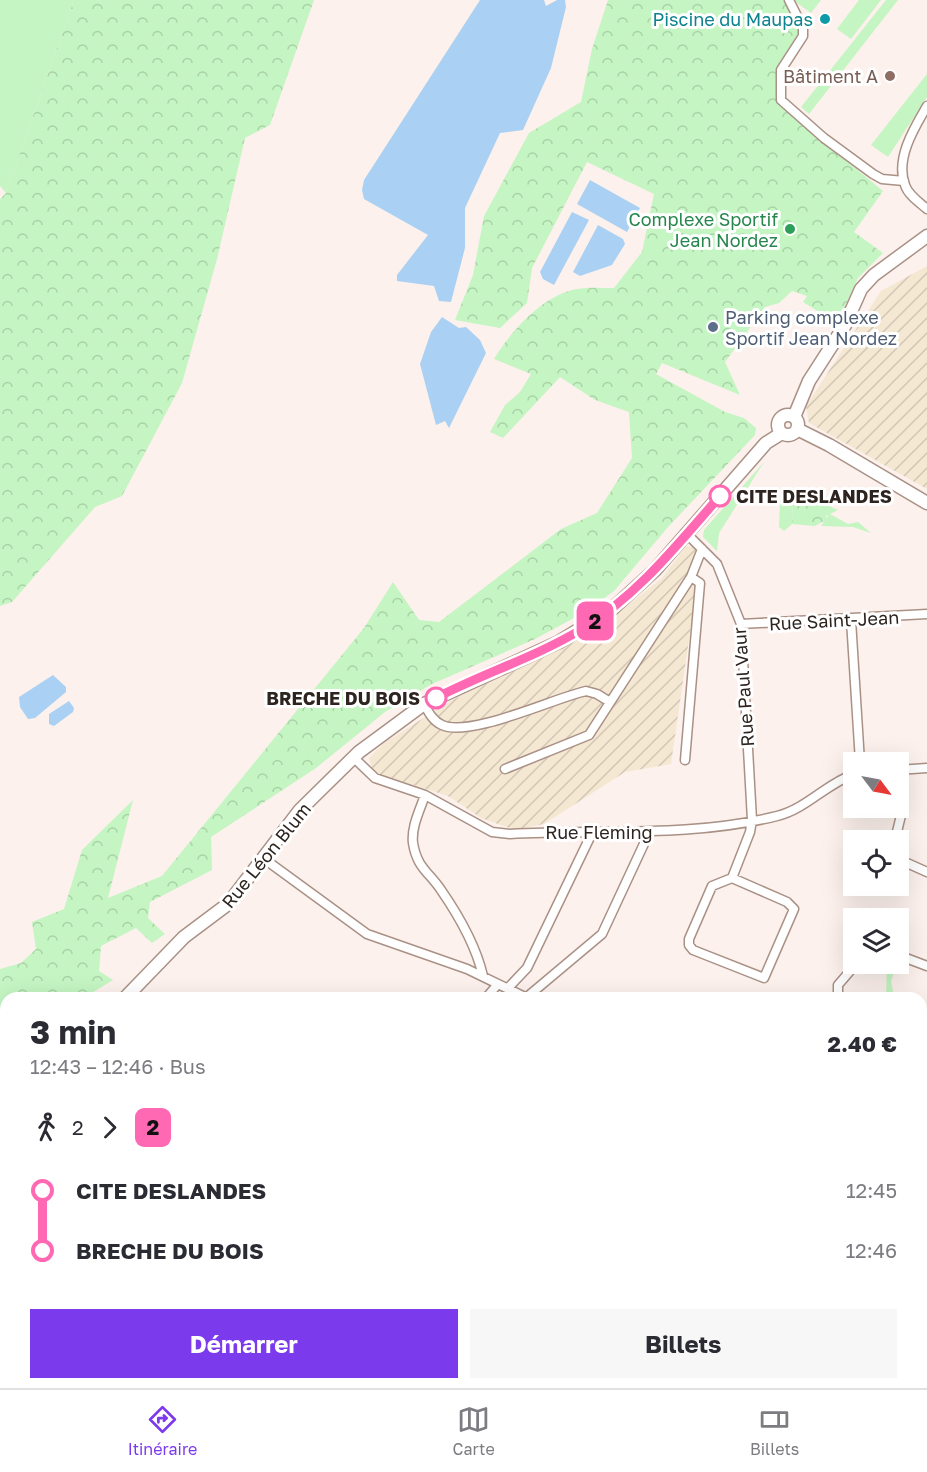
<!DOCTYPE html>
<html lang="fr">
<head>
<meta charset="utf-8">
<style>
	body { margin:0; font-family:"Golos Text",sans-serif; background:#f7f7f7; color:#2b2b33; height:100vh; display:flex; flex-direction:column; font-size:22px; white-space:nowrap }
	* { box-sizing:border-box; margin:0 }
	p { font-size:20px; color:#7c7c81 }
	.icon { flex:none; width:33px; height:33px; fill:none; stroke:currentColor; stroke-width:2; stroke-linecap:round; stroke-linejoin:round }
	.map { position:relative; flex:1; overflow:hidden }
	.details { position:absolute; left:0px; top:992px; width:927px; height:398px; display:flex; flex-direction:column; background:#fff; border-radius:18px 18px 0 0; box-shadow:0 6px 24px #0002 }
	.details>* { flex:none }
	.badge { padding:0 12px; border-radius:9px; font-size:21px; line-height:39px }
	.needle { width:39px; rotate:122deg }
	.fabs { position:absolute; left:843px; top:752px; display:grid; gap:12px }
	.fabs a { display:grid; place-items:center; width:66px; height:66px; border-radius:0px; background:#fff; box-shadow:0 6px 24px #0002; font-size:30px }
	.map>.badge { position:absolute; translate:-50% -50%; box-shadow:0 0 0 3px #fff }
	.legs { display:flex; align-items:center; gap:9px; height:66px; padding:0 30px; font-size:20px }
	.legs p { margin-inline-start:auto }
	.headline { display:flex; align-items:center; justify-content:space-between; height:102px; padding:0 30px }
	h1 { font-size:33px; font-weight:700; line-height:45px }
	.action { display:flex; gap:12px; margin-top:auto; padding:12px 30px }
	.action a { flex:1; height:69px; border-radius:0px; background:#7c3aed; color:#fff; font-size:24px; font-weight:700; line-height:69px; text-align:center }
	.action a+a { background:#f7f7f7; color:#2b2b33 }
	ul { padding:0 30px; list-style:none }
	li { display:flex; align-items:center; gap:21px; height:60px; font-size:22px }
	li i { display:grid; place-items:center; width:9px; height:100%; margin:0 8px; background:currentColor }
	li i::after { content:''; width:15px; height:15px; margin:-8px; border:4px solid; border-radius:50%; background:#fff }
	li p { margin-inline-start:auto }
	li:first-child i { background:linear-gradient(#0000 50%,currentColor 0) }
	li:last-child i { background:linear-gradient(currentColor 50%,#0000 0) }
	.tab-bar { display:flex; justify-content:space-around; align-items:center; height:84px; border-top:2px solid #e1e1e2; background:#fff; font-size:16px; color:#7c7c81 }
	.tab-bar a { display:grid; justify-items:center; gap:3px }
	.tab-bar .on { color:#7c3aed }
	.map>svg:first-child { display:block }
	.commercial { fill:#fbe2eb }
	.industrial { fill:url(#industrial-furrows) }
	.grass { fill:#c4f5c2 }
	.forest { fill:url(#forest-crowns) }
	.water { fill:#aad1f3 }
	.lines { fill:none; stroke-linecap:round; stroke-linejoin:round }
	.street-casing { stroke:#aa9186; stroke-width:11 }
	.secondary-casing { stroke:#aa9186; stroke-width:15 }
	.street { stroke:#fff; stroke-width:8 }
	.secondary { stroke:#fff; stroke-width:12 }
	.line-1-casing { stroke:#fff; stroke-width:14 }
	.line-1 { stroke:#ff69b4; stroke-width:9 }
	.culture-dot { fill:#0f9aa8; stroke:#fff; stroke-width:2 }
	.education-dot { fill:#8d6e63; stroke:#fff; stroke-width:2 }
	.leisure-dot { fill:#2e9e5b; stroke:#fff; stroke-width:2 }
	.service-dot { fill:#5c6f8a; stroke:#fff; stroke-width:2 }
	.stop-1-dot { fill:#fff; stroke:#ff69b4; stroke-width:3 }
	.labels { text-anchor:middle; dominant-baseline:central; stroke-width:6; stroke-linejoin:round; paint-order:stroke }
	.culture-label { font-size:18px; fill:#0d838f; stroke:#fff; text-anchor:end }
	.education-label { font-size:18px; fill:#785e54; stroke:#fff; text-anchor:end }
	.leisure-label { font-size:18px; fill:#27864d; stroke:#fff; text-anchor:end }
	.service-label { font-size:18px; fill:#4e5e75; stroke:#fff; text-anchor:start }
	.stop-label { font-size:18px; font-weight:bold; fill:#2d241f; stroke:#fff; text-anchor:start }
	.street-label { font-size:18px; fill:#2d241f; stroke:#fff }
</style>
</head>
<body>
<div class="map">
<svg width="927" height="1388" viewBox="0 0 927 1388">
	<defs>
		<pattern id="industrial-furrows" width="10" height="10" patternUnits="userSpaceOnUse" patternTransform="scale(1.5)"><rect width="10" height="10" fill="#f4e8d3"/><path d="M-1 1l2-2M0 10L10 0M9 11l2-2" fill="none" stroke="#d2c7b5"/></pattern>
		<pattern id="forest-crowns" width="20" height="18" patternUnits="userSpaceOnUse" patternTransform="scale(1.5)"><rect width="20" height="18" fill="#c4f5c2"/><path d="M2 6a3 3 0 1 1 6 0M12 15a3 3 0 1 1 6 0" fill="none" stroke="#a9d2a6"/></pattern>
	</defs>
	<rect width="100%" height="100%" fill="#fcf1ec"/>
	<path class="commercial" d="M921,1260L927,1262V1388H319L322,1383H921Z"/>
	<path class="industrial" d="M927,266V489L809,423L806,406L881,291Z
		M686,546L702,549L671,764L625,772L544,824L515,830L481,818L448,796L373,772L369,758L384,743L452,700L594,632L662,578Z
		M131,1383H322L319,1388H128Z"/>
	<path class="grass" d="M0,0H74L6,193L0,186Z
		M793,0H821L811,13Z
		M859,0H881L851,39L837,29Z
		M886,0H898L809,114L801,107Z
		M927,74V97L888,157L871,145Z
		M764,462L719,533L717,551L703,537L704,530Z
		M784,500H793L792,524L784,531L779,527L780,504Z
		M820,502L838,510L830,514L848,524L858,522L871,533L853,527L821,526L828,516L818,503Z
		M887,963H897L891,981L894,997L886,996Z
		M927,1037V1069L921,1067V1038Z"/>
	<path class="forest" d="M74,0H314L270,125L245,138L217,259L182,383L122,496L95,507L12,602L0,606V199L6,193Z
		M608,0H787L788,8L802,32C786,62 765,82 789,114L883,191L854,232L883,253L858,278L837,323L803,302L807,296L792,291L779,303L765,307L725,362L740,395L662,363L656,374L725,412L744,418L756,428L755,435L668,527L614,591L585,612L535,639L432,684L385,712L316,768L211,837L212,870L150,902L148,918L165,934L152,943L136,928L101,946L99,971L113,980L85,997L6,998V1019L0,1021V969L21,963L36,949L32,922L64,909L82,850L133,800L108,898L162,876L364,628L393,582L419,620L439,622L561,529L597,513L632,458L629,412L595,400L560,377L503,438L490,432L505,405L520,392L531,374L494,359C511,331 543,295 577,289C589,287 602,288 614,288L642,252L654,194L587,162L532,268L527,303L500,328L455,320L473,275L484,216L529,133L581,102L592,49Z
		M793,500L823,506L827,512L826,520L815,526L792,524Z"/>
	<path class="water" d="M480,0H544L546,6L557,0H565L566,7L551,68L523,130L500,133L465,208V248L451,302L439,301L434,286L397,281V275L428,235L364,199L362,190L364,180Z
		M590,180L640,208L627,232L577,204Z
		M572,212L589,220L554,285L543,279L540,272Z
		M598,225L623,239L625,244L612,265L580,276L573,272Z
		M442,317L459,328L466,327L480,340L486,353L449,428L445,421L436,425L420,364L431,332Z
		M53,675L66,687V692L35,718L28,719L20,707L19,697Z
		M69,701L74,708L73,712L54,726L49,724V714Z"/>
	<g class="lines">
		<g class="street-casing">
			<path id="street" d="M789,0L803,28V36L781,70V100L824,138L873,174L882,179L904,181
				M927,106C914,128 895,159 905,185C908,195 920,203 927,209
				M687,534L717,564L741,624L752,820L750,832L732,878L787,902L794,909L764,978L693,950L689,945V939L712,886L732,878
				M851,620L860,762
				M741,624L927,614
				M424,704C429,713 433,721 442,725C470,738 554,698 586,691L597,694L610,702
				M353,757L375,778L425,795L492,832L510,834C599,829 689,838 777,816C806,809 826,784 854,774
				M685,760L700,583L691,577
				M505,769L589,735L691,577L702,549
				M898,770L927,768
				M425,795C420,810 411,827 413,843C417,868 429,872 441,890C459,916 476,946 483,976
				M895,840L903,807L901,770
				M263,858L367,934L467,969L527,998
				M898,859L927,872
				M898,955L927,966
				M508,988L527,968L592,833
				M527,997L602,934L649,833
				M486,998L498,984
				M838,998V985L857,963
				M921,1118L927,1120
				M921,1211L927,1212
				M0,1281L6,1285
				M0,1342L6,1333
				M66,1388L69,1383
				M319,1388L322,1383"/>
		</g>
		<g class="secondary-casing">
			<path id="secondary" d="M778 425a10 10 0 1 1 20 0a10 10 0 1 1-20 0Z
				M794,417L809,381L845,325L861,289L874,275L927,236
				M797,429L829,445L927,503
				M125,998L184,937L228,904L300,810L359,752L424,704L559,642L611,610L655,570L766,443L782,433
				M0,1041L6,1039"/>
		</g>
		<use href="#street" class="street"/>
		<use href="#secondary" class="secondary"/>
	</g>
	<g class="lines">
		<g class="line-1-casing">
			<path id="line-1" d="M436,698C484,673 536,657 582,629C637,596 678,544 720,496"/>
		</g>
		<use href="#line-1" class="line-1"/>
	</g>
	<circle class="culture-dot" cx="825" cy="19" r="6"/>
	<circle class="education-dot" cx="890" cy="76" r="6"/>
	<circle class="leisure-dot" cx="790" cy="229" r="6"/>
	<circle class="service-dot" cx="713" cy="327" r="6"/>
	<g class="stop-1-dot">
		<circle cx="720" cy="496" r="10"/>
		<circle cx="436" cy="698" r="10"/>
	</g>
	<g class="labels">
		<g class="culture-label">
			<text x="813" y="19">Piscine du Maupas</text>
		</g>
		<g class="education-label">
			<text x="878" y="76">Bâtiment A</text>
		</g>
		<g class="leisure-label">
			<text x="778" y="219">Complexe Sportif<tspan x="778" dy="21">Jean Nordez</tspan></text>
		</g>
		<g class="service-label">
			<text x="725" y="317">Parking complexe<tspan x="725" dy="21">Sportif Jean Nordez</tspan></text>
		</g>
		<g class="stop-label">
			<text x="736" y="496">CITE DESLANDES</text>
			<text x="420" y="698" text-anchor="end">BRECHE DU BOIS</text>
		</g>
		<g class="street-label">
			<text transform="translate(834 620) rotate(-3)">Rue Saint-Jean</text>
			<text transform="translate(743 687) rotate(-94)">Rue Paul Vaur</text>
			<text x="599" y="832">Rue Fleming</text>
			<text transform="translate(266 855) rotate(-51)">Rue Léon Blum</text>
		</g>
	</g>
</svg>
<div class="fabs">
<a><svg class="needle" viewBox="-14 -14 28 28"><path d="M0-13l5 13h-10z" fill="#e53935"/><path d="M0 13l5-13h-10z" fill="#7c7c81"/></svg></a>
<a><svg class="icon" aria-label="locate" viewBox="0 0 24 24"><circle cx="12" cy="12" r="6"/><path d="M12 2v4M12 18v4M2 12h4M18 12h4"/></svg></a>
<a><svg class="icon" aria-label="layers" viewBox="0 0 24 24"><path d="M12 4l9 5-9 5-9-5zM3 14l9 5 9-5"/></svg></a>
</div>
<b class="badge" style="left:595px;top:621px;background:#ff69b4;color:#111">2</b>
<section class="details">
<div class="headline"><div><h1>3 min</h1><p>12:43 – 12:46 · Bus</p></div><b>2.40 €</b></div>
<div class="legs"><svg class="icon" aria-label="walk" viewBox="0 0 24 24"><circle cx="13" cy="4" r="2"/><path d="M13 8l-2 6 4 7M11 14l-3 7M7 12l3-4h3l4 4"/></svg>2<svg class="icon" aria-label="forward" viewBox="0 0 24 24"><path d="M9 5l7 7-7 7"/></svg><b class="badge" style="background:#ff69b4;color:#111">2</b></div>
<ul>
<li><i style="color:#ff69b4"></i><b>CITE DESLANDES</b><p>12:45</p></li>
<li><i style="color:#ff69b4"></i><b>BRECHE DU BOIS</b><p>12:46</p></li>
</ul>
<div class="action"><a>Démarrer</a><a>Billets</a></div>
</section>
</div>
<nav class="tab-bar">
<a class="on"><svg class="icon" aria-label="directions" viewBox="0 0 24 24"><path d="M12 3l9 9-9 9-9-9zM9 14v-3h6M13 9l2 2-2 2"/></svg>Itinéraire</a>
<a><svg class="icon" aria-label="map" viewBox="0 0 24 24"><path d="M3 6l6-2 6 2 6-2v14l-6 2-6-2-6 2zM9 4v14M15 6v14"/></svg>Carte</a>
<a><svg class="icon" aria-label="tickets" viewBox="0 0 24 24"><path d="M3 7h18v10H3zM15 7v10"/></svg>Billets</a>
</nav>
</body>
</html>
